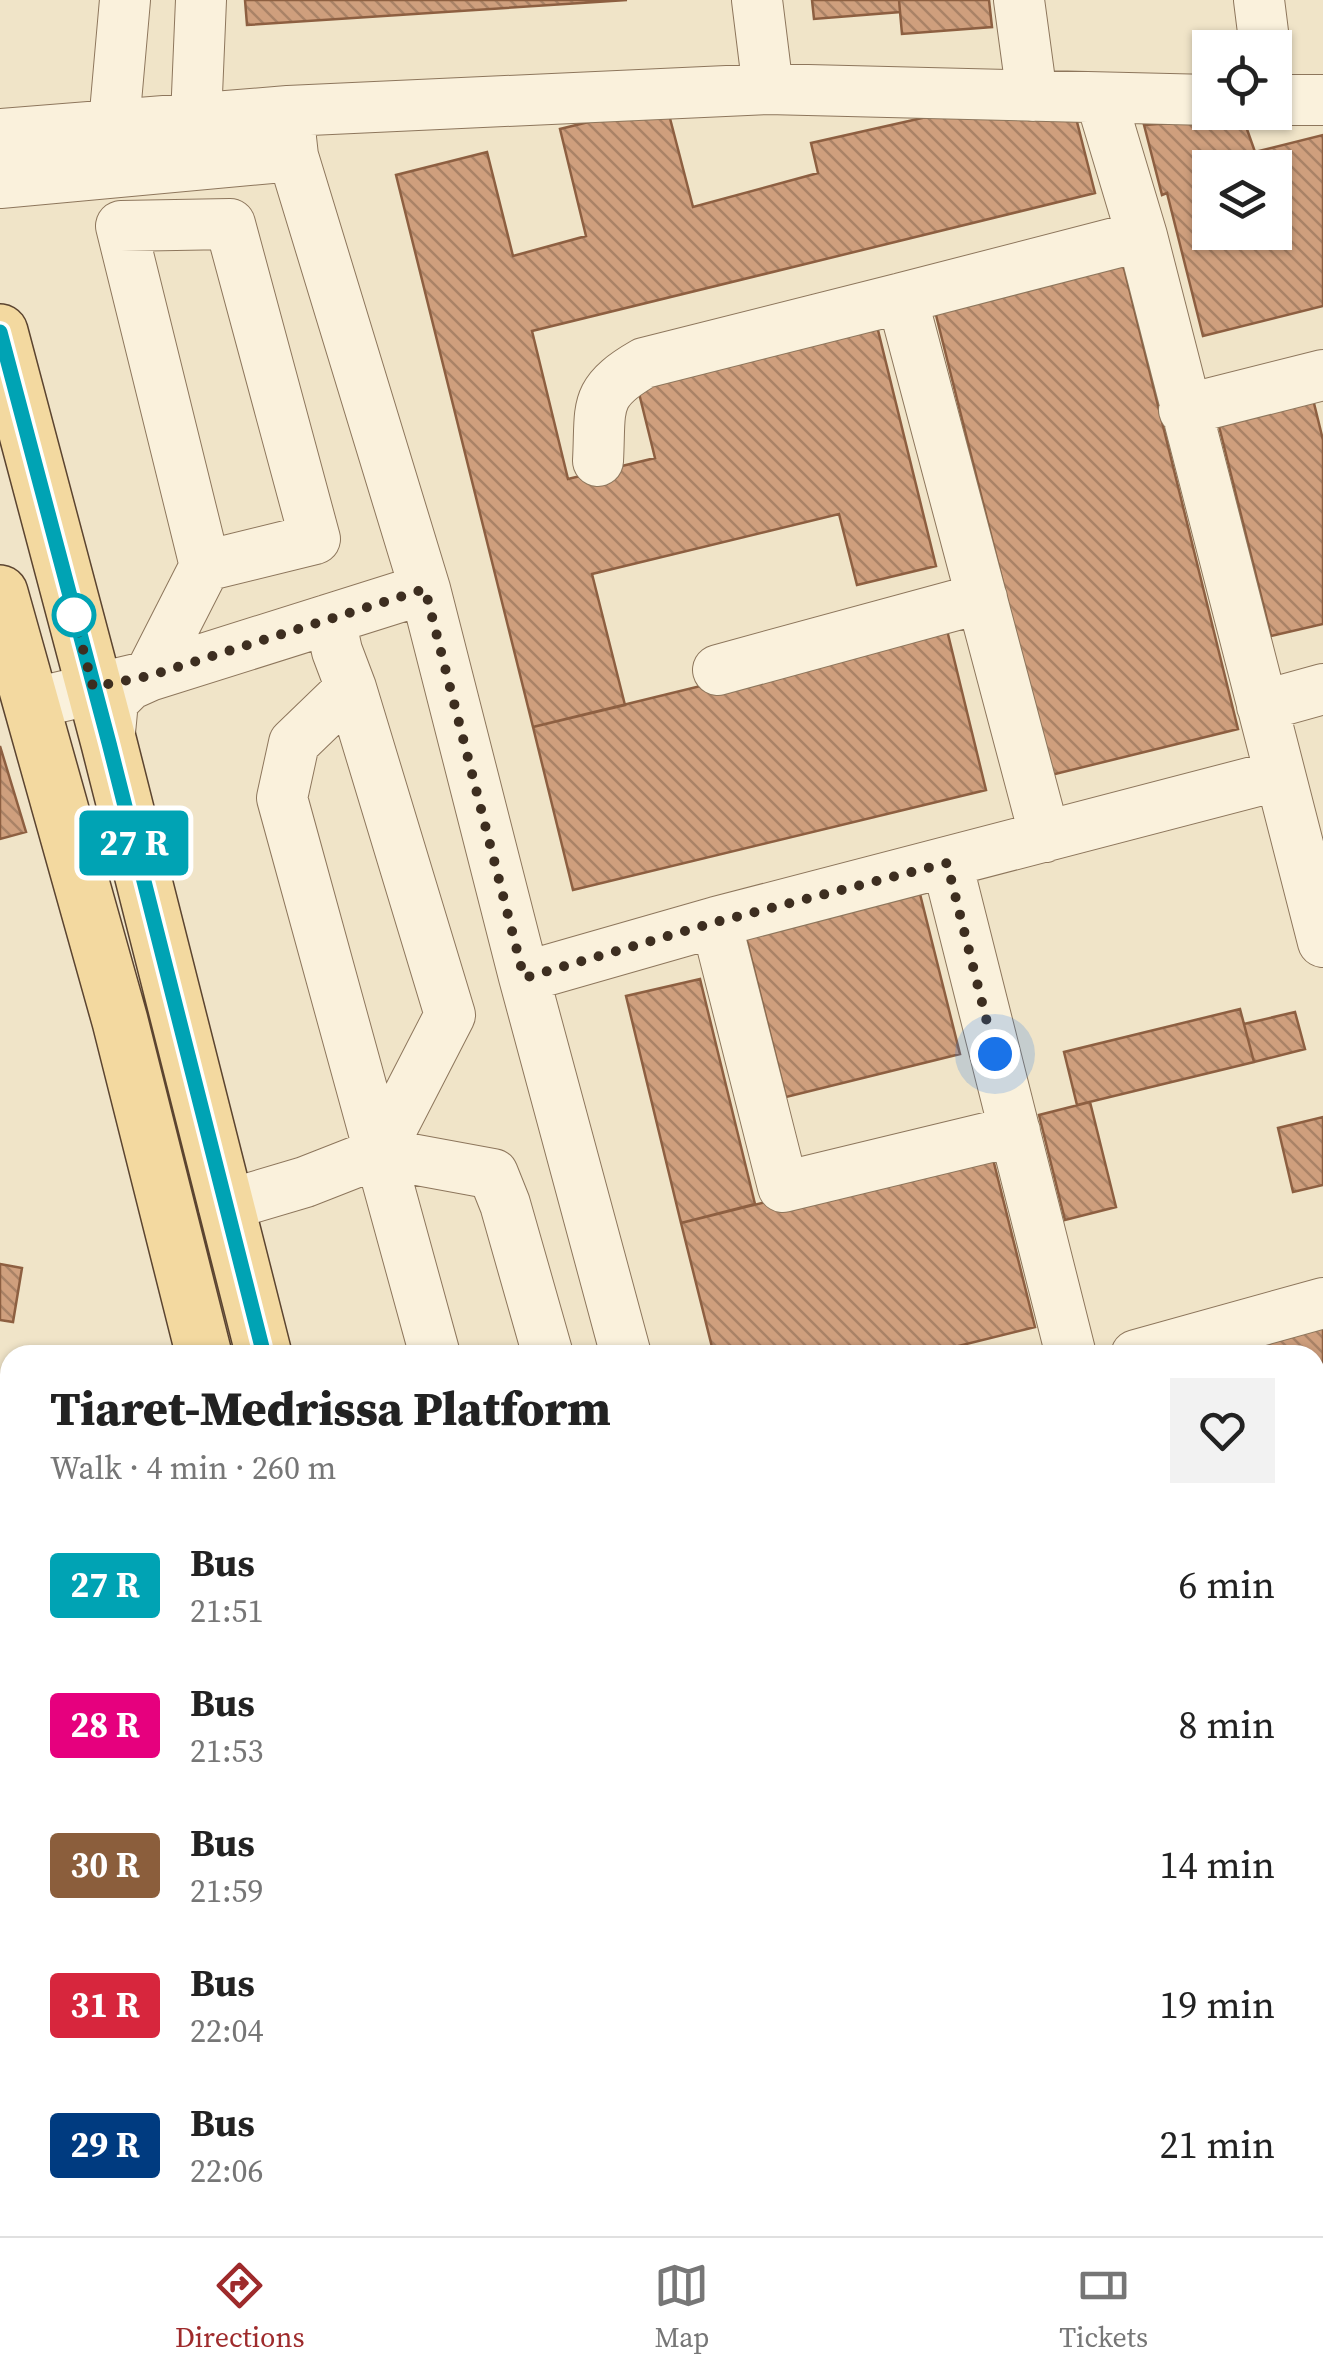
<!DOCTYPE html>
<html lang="en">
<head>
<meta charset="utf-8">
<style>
	body { margin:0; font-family:"Source Serif 4",serif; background:#f2f2f2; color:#222; height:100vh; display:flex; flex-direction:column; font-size:38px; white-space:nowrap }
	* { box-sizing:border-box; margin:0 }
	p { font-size:32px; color:#767676 }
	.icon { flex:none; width:55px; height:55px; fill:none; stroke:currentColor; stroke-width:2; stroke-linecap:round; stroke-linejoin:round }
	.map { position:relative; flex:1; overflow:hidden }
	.panel { position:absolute; left:0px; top:1345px; width:1325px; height:892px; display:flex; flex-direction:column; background:#fff; border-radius:30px 30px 0 0; box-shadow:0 2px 8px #0004 }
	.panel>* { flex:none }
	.badge { padding:0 20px; border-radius:8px; font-size:35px; line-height:65px }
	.buttons { position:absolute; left:1192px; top:30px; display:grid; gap:20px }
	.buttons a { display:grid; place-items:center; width:100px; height:100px; border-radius:0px; background:#fff; box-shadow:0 2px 8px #0004; font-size:50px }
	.you { position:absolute; width:50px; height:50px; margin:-25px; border:8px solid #fff; border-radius:50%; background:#1a73e8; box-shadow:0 0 0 15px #1a73e833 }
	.map>.badge { position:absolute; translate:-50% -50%; box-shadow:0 0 0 5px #fff }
	.round { display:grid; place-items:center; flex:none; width:105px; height:105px; border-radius:0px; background:#f2f2f2 }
	.headline { display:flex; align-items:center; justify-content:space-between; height:170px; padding:0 50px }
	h1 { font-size:48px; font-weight:800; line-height:75px }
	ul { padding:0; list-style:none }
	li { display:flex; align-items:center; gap:30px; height:140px; padding:0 50px }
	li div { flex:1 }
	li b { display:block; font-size:38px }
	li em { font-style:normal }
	li .badge { min-width:110px; font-weight:700; text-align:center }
	.menu { display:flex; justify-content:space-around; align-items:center; height:140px; border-top:2px solid #e0e0e0; background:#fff; font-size:28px; color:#767676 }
	.menu a { display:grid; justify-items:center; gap:5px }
	.menu .current { color:#9e2a2b }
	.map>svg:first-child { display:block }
	.building { fill:url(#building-back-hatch); stroke:#8d5f41; stroke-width:2.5; fill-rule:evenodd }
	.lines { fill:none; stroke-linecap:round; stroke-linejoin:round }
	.minor-casing { stroke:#8d765c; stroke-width:52 }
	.major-casing { stroke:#5b4430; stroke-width:58 }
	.minor { stroke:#faf1dc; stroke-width:50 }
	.major { stroke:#f3d9a0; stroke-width:55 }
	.line-casing { stroke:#fff; stroke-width:22 }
	.line { stroke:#00a3b4; stroke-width:15 }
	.walk { stroke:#3d2e20; stroke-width:10; stroke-dasharray:0 18 }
	.stop-dot { fill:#fff; stroke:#00a3b4; stroke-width:5 }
</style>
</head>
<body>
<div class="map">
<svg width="1323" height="2236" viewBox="0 0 1323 2236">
	<defs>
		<pattern id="building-back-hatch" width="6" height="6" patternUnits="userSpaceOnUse" patternTransform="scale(2.5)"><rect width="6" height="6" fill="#cf9f7d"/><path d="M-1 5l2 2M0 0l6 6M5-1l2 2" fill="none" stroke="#a98266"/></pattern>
	</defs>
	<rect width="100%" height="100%" fill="#f0e4c8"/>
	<path class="building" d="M245,0H627L247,25Z
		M812,0H899L900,12L814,19Z
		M899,0H989L992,27L902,34Z
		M666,103L693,207L818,173L811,143L931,116L1076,118L1095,193L532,331L568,479L655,458L634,373L874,314L936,566L857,585L839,514L592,574L625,705L533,727L396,175L487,152L513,256L586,236L560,129Z
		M1243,118L1255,152L1323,135V306L1203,336L1167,193L1162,195L1144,125ZM1210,168H1275V232H1210Z
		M1121,256L1238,729L1051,775L933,303Z
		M1310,387L1323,440V624L1271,636L1215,410Z
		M946,626L986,790L573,890L533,727Z
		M0,746L26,832L0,839Z
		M918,886L960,1054L786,1097L744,929Z
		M700,979L755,1204L681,1223L626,996Z
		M1240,1009L1254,1062L1077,1105L1064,1052Z
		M1295,1012L1305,1049L1254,1062L1244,1024Z
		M1090,1102L1116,1207L1065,1220L1039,1115Z
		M1323,1117V1185L1293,1192L1278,1128Z
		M990,1147L1035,1327L922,1355H714L681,1223Z
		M0,1264L22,1268L13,1322L0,1320Z
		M1323,1315V1510L1315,1512V1355H1171Z
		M1323,1578V1750L1316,1752L1315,1580Z
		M1315,1747L1323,1780V1858L1315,1860Z
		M0,1881L10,1886V2166L0,2168Z
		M1323,2016V2112L1315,2114V2018Z
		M933,2228H1026L1028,2236H935Z"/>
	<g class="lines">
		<g class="minor-casing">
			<path id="minor" d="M757,0L768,89
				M1019,0L1032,96
				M1259,0L1265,48
				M1101,99L1142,236L1323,942
				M1275,100H1323
				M288,111L293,156L425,589L524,977L626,1355
				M196,118L201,0
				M114,124L125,0
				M0,134L288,111L768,89L1210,100
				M0,183L293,156
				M1184,410L1323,375
				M598,461C601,406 592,393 644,363L902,298
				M330,619L337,651L351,688L450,1015L379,1153L493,1174L505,1204L548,1355
				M718,670L982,598
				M351,688L294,743L282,798L435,1355
				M30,704L149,676L425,589
				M1262,706L1323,689
				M109,743L113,701L129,685L149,676L205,566L121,226L230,224L315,539L205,566
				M1045,837L902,298L1142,236
				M947,863L1071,1355
				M716,922L783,1187L1015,1131
				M524,977L716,922L1280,775
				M224,1206L305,1182L379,1153
				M1136,1355L1323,1303
				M1315,1566L1323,1564
				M0,1615L10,1612
				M0,1716H10
				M1315,2015L1323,2013
				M205,2228L217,2236
				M673,2228L675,2236
				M800,2228L802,2236
				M880,2228L883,2236
				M154,2236L161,2228
				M309,2236L315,2228"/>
		</g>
		<g class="major-casing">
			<path id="major" d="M0,332L109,743L264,1355
				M0,593L120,1021L204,1355
				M458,2228L461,2236
				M520,2228L523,2236"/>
		</g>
		<use href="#minor" class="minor"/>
		<use href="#major" class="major"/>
	</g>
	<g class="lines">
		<g class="line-casing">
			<path id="line" d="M0,332L109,743L264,1355"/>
		</g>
		<use href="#line" class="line"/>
		<path class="walk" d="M74,615L93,687L149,676L425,589L524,978L716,922L947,863L995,1054"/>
	</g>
	<circle class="stop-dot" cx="74" cy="615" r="20"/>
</svg>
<div class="buttons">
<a><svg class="icon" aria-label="locate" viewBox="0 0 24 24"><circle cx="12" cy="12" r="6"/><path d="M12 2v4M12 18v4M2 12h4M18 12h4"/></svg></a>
<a><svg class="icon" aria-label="layers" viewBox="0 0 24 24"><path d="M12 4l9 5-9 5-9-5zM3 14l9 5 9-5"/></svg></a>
</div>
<div class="you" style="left:995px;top:1054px"></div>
<b class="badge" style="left:134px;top:843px;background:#00a3b4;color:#fff">27 R</b>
<section class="panel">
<div class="headline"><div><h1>Tiaret-Medrissa Platform</h1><p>Walk · 4 min · 260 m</p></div><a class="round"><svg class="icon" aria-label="heart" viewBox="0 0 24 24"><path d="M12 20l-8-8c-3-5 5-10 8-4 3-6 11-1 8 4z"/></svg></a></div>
<ul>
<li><span class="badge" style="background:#00a3b4;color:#fff">27 R</span><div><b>Bus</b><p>21:51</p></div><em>6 min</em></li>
<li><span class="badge" style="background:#e6007e;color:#fff">28 R</span><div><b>Bus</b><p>21:53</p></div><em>8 min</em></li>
<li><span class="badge" style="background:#8b5e3c;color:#fff">30 R</span><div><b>Bus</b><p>21:59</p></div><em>14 min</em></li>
<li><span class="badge" style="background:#d7263d;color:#fff">31 R</span><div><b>Bus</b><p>22:04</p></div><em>19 min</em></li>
<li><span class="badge" style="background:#003b80;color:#fff">29 R</span><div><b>Bus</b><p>22:06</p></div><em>21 min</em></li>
</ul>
</section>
</div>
<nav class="menu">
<a class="current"><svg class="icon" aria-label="directions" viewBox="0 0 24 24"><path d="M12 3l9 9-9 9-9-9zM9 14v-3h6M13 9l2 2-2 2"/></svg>Directions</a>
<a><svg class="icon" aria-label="map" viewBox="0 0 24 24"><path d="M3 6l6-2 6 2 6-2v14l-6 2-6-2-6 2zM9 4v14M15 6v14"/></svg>Map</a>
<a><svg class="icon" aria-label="tickets" viewBox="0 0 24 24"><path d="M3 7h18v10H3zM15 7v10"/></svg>Tickets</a>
</nav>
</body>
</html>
